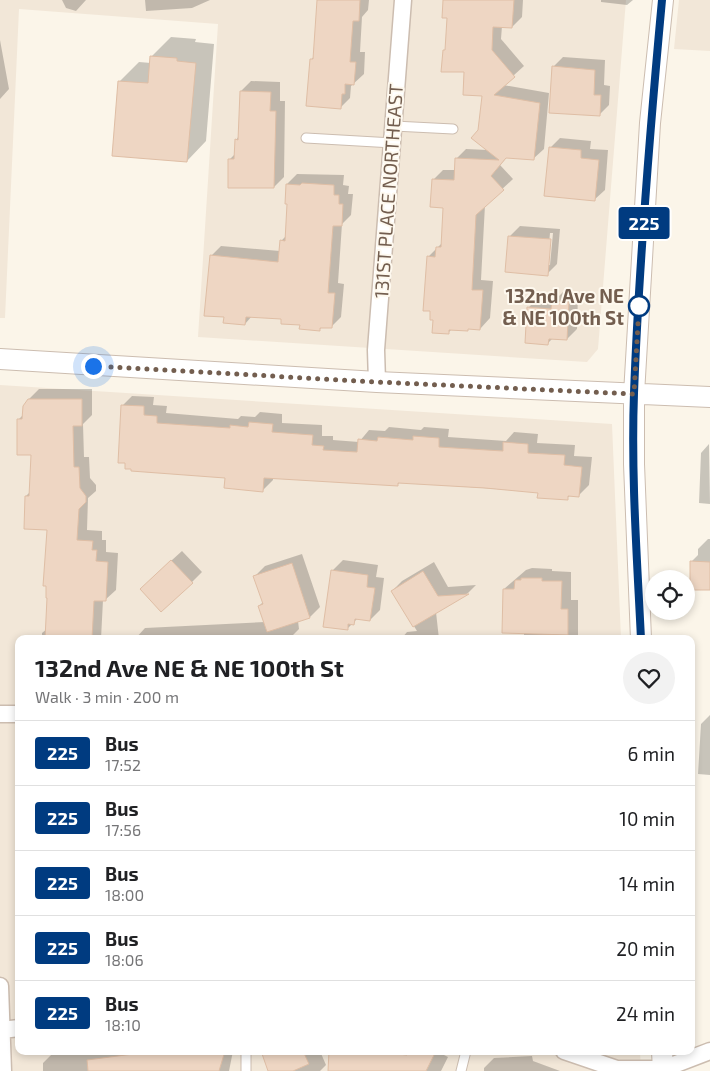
<!DOCTYPE html>
<html lang="en">
<head>
<meta charset="utf-8">
<style>
	body { margin:0; font-family:"Exo 2",sans-serif; background:#f2f2f2; color:#202124; height:100vh; display:flex; flex-direction:column; font-size:19px; white-space:nowrap }
	* { box-sizing:border-box; margin:0 }
	p { font-size:16px; color:#757577 }
	.icon { flex:none; width:28px; height:28px; fill:none; stroke:currentColor; stroke-width:2; stroke-linecap:round; stroke-linejoin:round }
	.map { position:relative; flex:1; overflow:hidden }
	.details { position:absolute; left:15px; top:635px; width:680px; height:420px; display:flex; flex-direction:column; background:#fff; border-radius:10px; box-shadow:0 2px 8px #0003 }
	.details>* { flex:none }
	.badge { padding:0 10px; border-radius:4px; font-size:18px; line-height:32px }
	.tools { position:absolute; left:645px; top:570px; display:grid; gap:10px }
	.tools a { display:grid; place-items:center; width:50px; height:50px; border-radius:50%; background:#fff; box-shadow:0 2px 8px #0003; font-size:25px }
	.you { position:absolute; width:25px; height:25px; margin:-12px; border:4px solid #fff; border-radius:50%; background:#1a73e8; box-shadow:0 0 0 8px #1a73e833 }
	.map>.badge { position:absolute; translate:-50% -50%; box-shadow:0 0 0 2px #fff }
	.round { display:grid; place-items:center; flex:none; width:52px; height:52px; border-radius:26px; background:#f2f2f2 }
	.overview { display:flex; align-items:center; justify-content:space-between; height:85px; padding:0 20px }
	h1 { font-size:24px; font-weight:700; line-height:38px }
	ul { padding:0; list-style:none }
	li { display:flex; align-items:center; gap:15px; height:65px; padding:0 20px; border-top:1px solid #e0e0e0 }
	li div { flex:1 }
	li b { display:block; font-size:19px }
	li em { font-style:normal }
	li .badge { min-width:55px; font-weight:700; text-align:center }
	.map>svg:first-child { display:block }
	.residential { fill:#f2e7d8 }
	.shadow { fill:#0003; fill-rule:evenodd }
	.building { fill:#eed6c3; stroke:#dfbea5 }
	.lines { fill:none; stroke-linecap:round; stroke-linejoin:round }
	.service-casing { stroke:#ccbdb0; stroke-width:11 }
	.minor-casing { stroke:#ccbdb0; stroke-width:19 }
	.tertiary-casing { stroke:#ccbdb0; stroke-width:22 }
	.service { stroke:#fff; stroke-width:9 }
	.minor { stroke:#fff; stroke-width:16 }
	.tertiary { stroke:#fff; stroke-width:20 }
	.line-casing { stroke:#fff; stroke-width:11 }
	.line { stroke:#003b80; stroke-width:8 }
	.walk { stroke:#735e4f; stroke-width:5; stroke-dasharray:0 9 }
	.stop-dot { fill:#fff; stroke:#003b80; stroke-width:2.5 }
	.labels { text-anchor:middle; dominant-baseline:central; stroke-width:4; stroke-linejoin:round; paint-order:stroke }
	.street-label { font-size:19px; fill:#735e4f; stroke:#fef9ef }
	.stop-label { font-size:19px; font-weight:bold; fill:#735e4f; stroke:#fef9ef; text-anchor:end }
</style>
</head>
<body>
<div class="map">
<svg width="710" height="1071" viewBox="0 0 710 1071">
	<rect width="100%" height="100%" fill="#fbf5e9"/>
	<path class="residential" d="M0,0H626L598,349L587,362L198,337L218,24L19,9L5,318H0Z
		M679,0H710V51L674,49Z
		M0,385L612,424L621,639H19V1051H640L641,1071H0Z"/>
	<path class="shadow" d="M62,0H86L76,11L66,8Z
		M145,0H210L192,8L146,11Z
		M319,0H369L368,10L362,17L360,52H365L364,74L351,86L350,98L340,108L311,60L315,55Z
		M444,0H523L522,17L512,27L502,26L501,39L524,66L503,85L549,93L544,149L533,159L507,157L500,165L513,179L485,205L481,280L493,281L490,318L480,329H452L448,333L435,319L428,257L442,243L444,206L433,180L443,170H456V159L466,149L488,150L479,130L483,94L465,71L444,51L446,48L448,17Z
		M601,0H633L627,5L601,2Z
		M171,37L196,39L195,42L214,44L206,141L187,161L119,82L139,62L151,63V57Z
		M0,40L9,89L0,99Z
		M563,57L605,60L604,85L610,86L609,105L599,115L553,67Z
		M251,81L280,82V101H285L284,177L274,187L230,159L236,153V140L239,136L241,91Z
		M560,138L591,141L590,149L608,150L605,190L594,200L550,148Z
		M297,174L344,175L343,185L349,186L348,194H353L351,215L342,224L338,283L344,284L341,317L331,327H322L320,329L282,318L252,316L245,324L225,316L211,256L221,246L280,251L281,241L287,235V184Z
		M520,226L560,229L557,264L547,274L510,236ZM550,233H553L550,265H547Z
		M563,292L578,293L577,329L567,339L553,338L548,343L528,308L538,298L556,299Z
		M39,389H92V415L83,424L84,457H89L90,478L96,485V491L88,498L87,530L102,531V540H106V552L118,553L116,590L105,600H103L101,639H42V633L47,629L48,529L26,496L30,492L32,454L19,419L24,414L29,399Z
		M132,396L154,397L153,405L167,406L166,413L238,419L241,416L255,417L260,412L282,414V423L322,425V436H333V440L359,442L369,430L385,431L389,427L421,430L424,427L449,429L448,437L506,441L514,432L538,434L537,443L575,445L574,456L592,457L589,485L579,495H571L567,498L539,492L400,482L397,485L273,477V480L263,490L227,477L122,406Z
		M709,444L710,504L699,503L701,453Z
		M708,539H710V589L692,561L698,555V549Z
		M182,551L202,572L192,582L151,579Z
		M302,554L320,607L310,617L298,621L299,629L289,639H135L145,628L265,622L259,606L263,602L255,576L265,566Z
		M343,560L378,565L376,577L384,578L380,610L370,620L358,618L347,629L333,570Z
		M434,562L448,587L476,585L468,593L436,612L439,639H401L407,632L417,631L392,591L402,581Z
		M532,568L552,569V571L571,572V600H578V639H524V633L504,589L526,570Z
		M710,715V775L698,774L701,724Z
		M55,1051H233L229,1071H43V1063Z
		M263,1051H320L326,1065L320,1071H269Z
		M330,1051H440V1053L448,1057L441,1071H329Z
		M532,1056L533,1061L560,1071H484V1068L494,1058Z"/>
	<path class="building" d="M317,0H360L359,21H353L350,62H356L354,85L345,84V94H342L341,109L306,106L310,59H313Z
		M443,0H514L512,28L493,27L492,50L515,77L494,95L540,103L534,160L506,158L491,176L504,190L476,215L472,290H483L480,330L468,329V331L449,330V334L432,333L433,320H430V311H423L427,256L435,257L436,247H441L443,208L430,207L432,179L454,180L455,158L499,160L471,138L478,130L482,96L463,95L464,72H441L443,50H445L447,18H442Z
		M150,56L177,58V61L196,63L187,162L112,156L118,81L148,83Z
		M552,66L595,70L594,95H601L600,116L549,113Z
		M240,91L271,92L270,111H276L274,188H228V159H234L235,139L238,140Z
		M549,147L581,150V158L599,160L595,201L544,196Z
		M302,183L334,185V195H339V204H343L342,226H333L328,293H335L332,328H320V331L299,329L300,325L281,324V319L246,317L245,325L223,323L224,317L204,316L210,255L278,262L280,240L285,241L287,204H285L286,184L300,185Z
		M508,236L551,239L548,276L505,272Z
		M552,301L569,302L567,340L549,339L548,345L525,343L527,307L551,309Z
		M28,399H82V426H73L74,467H79L80,488L86,496V502L79,509L77,540L93,541L92,550H97L96,561L108,562L106,601H94L92,639H45L47,598H46V586H43L47,530L24,529L25,496H29L31,455H17V419H22L23,406Z
		M121,405L144,406V415L157,416V423L230,428V425L248,427L249,422L273,424L272,432L313,435L312,445L324,446L323,450L357,452L358,439L377,441L378,437L413,440V436L439,438V447L503,451V442L528,444V453L565,455L564,465L582,467L579,497L568,496V500L537,498L538,493L485,488L398,483V486L264,478L263,492L224,488L225,478L131,471V469H125V463H118Z
		M171,560L193,583L161,612L140,589Z
		M690,561L710,562V590H690Z
		M292,563L310,618L267,632L258,606L263,604L253,576Z
		M331,570L368,575L367,587L375,588L370,621L355,619L354,625L348,624V630L323,627Z
		M423,571L438,596L469,594L413,627L391,591Z
		M521,578H542V581H562L561,609H568V635L502,633L503,589H514L515,580H521Z
		M156,1051H225L219,1071H88L87,1060Z
		M261,1051H303L309,1064L293,1071H268Z
		M329,1051H371L407,1055L409,1051H436L426,1071H328Z"/>
	<g class="lines">
		<g class="service-casing">
			<path id="service" d="M394,126L453,129
				M306,138L393,143
				M246,1071V1051
				M461,1071L466,1051"/>
		</g>
		<g class="minor-casing">
			<path id="minor" d="M377,382L376,350L403,0
				M0,714H19
				M0,986L3,1071
				M2,1030L19,1028
				M564,1051L617,1069H663L710,1051"/>
		</g>
		<g class="tertiary-casing">
			<path id="tertiary" d="M0,359L377,382L710,397
				M641,639L634,464V394L650,123L663,0
				M662,1051L663,1071"/>
		</g>
		<use href="#service" class="service"/>
		<use href="#minor" class="minor"/>
		<use href="#tertiary" class="tertiary"/>
	</g>
	<g class="lines">
		<g class="line-casing">
			<path id="line" d="M641,639C637,557 631,475 634,393C639,262 650,130 662,0"/>
		</g>
		<use href="#line" class="line"/>
		<path class="walk" d="M93,366L377,382L634,394L639,306"/>
	</g>
	<circle class="stop-dot" cx="639" cy="306" r="10"/>
	<g class="labels">
		<g class="street-label">
			<text transform="translate(388 191) rotate(-86)">131ST PLACE NORTHEAST</text>
		</g>
		<g class="stop-label">
			<text x="624" y="295">132nd Ave NE<tspan x="624" dy="22">&amp; NE 100th St</tspan></text>
		</g>
	</g>
</svg>
<div class="tools">
<a><svg class="icon" aria-label="locate" viewBox="0 0 24 24"><circle cx="12" cy="12" r="6"/><path d="M12 2v4M12 18v4M2 12h4M18 12h4"/></svg></a>
</div>
<div class="you" style="left:93px;top:366px"></div>
<b class="badge" style="left:644px;top:223px;background:#003b80;color:#fff">225</b>
<section class="details">
<div class="overview"><div><h1>132nd Ave NE &amp; NE 100th St</h1><p>Walk · 3 min · 200 m</p></div><a class="round"><svg class="icon" aria-label="heart" viewBox="0 0 24 24"><path d="M12 20l-8-8c-3-5 5-10 8-4 3-6 11-1 8 4z"/></svg></a></div>
<ul>
<li><span class="badge" style="background:#003b80;color:#fff">225</span><div><b>Bus</b><p>17:52</p></div><em>6 min</em></li>
<li><span class="badge" style="background:#003b80;color:#fff">225</span><div><b>Bus</b><p>17:56</p></div><em>10 min</em></li>
<li><span class="badge" style="background:#003b80;color:#fff">225</span><div><b>Bus</b><p>18:00</p></div><em>14 min</em></li>
<li><span class="badge" style="background:#003b80;color:#fff">225</span><div><b>Bus</b><p>18:06</p></div><em>20 min</em></li>
<li><span class="badge" style="background:#003b80;color:#fff">225</span><div><b>Bus</b><p>18:10</p></div><em>24 min</em></li>
</ul>
</section>
</div>
</body>
</html>
